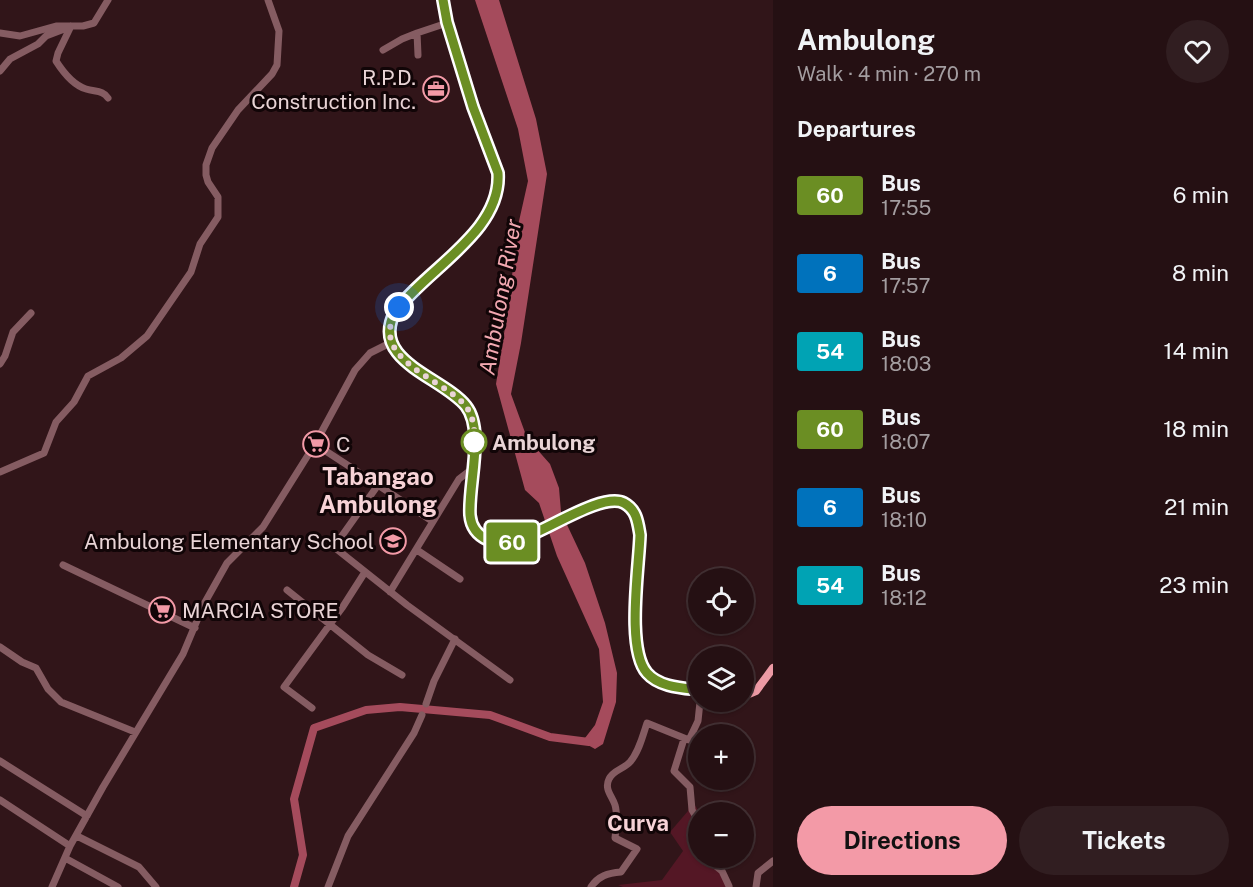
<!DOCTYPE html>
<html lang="en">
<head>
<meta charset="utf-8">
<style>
	body { margin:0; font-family:"Public Sans",sans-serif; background:#311e21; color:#f1f3f6; height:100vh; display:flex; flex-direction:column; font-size:22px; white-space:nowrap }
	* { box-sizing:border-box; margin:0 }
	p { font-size:20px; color:#a39da0 }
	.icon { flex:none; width:33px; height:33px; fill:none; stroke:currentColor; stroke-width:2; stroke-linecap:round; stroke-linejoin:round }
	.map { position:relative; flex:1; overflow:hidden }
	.side { display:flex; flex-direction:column; background:#251013; width:480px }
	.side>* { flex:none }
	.badge { padding:0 12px; border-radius:4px; font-size:21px; line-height:39px }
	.fabs { position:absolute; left:688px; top:568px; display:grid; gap:12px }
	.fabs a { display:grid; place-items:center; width:66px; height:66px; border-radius:50%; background:#251013; box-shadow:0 2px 4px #0004,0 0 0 2px #423033; font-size:30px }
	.you { position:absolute; width:30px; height:30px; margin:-15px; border:4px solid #fff; border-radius:50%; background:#1a73e8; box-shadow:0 0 0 9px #1a73e833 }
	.map>.badge { position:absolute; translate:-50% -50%; box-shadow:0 0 0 3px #fff }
	h2 { padding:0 24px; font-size:22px; line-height:54px }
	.round { display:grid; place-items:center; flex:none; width:63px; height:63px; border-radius:32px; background:#311e21 }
	.headline { display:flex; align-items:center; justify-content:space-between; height:102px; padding:0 24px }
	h1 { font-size:28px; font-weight:700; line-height:45px }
	.primary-button { display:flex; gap:12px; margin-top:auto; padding:12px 24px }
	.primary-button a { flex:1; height:69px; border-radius:36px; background:#f39aa7; color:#111; font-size:24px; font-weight:700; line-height:69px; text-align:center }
	.primary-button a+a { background:#311e21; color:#f1f3f6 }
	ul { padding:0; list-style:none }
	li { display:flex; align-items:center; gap:18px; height:78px; padding:0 24px }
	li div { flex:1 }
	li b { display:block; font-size:22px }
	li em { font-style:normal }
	li .badge { min-width:66px; font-weight:700; text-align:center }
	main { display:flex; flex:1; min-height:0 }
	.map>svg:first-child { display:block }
	.green { fill:#541725 }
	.water { fill:#a54b5c }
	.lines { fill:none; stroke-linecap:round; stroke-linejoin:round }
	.river { stroke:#a54b5c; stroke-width:8 }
	.minor { stroke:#855c62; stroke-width:7 }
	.major { stroke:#ed9aa5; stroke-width:8 }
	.line-casing { stroke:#fff; stroke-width:14 }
	.line { stroke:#6b8e23; stroke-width:9 }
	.walk { stroke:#e9d4d6; stroke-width:6; stroke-dasharray:0 10.8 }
	.stop-dot { fill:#fff; stroke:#6b8e23; stroke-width:3 }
	.labels { text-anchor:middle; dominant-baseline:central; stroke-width:6; stroke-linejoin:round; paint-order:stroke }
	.poi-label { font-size:21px; fill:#e9d4d6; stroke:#110507; text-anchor:end }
	.stop-label { font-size:21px; font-weight:bold; fill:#e9d4d6; stroke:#110507; text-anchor:start }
	.water-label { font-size:22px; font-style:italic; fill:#f3a8b1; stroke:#110507 }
	.neighbourhood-label { font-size:22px; font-weight:bold; fill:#f7d3d7; stroke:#110507 }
	.quarter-label { font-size:24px; font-weight:bold; fill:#f7d3d7; stroke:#110507 }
</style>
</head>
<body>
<main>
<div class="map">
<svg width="773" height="887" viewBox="0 0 773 887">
	<rect width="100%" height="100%" fill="#311519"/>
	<path class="green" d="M690,798L700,813L696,842L699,843V858H713L721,866L732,887H623L618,885L662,880L683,851L670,832L688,811Z"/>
	<path class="water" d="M475,0H499L536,119L547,174L521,343L511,394L527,438L550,464L559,488L561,512L585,563L605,623L617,673L616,702L603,744L595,749L579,740L585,738L595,725L603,702L599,649L557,556L539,503L525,490L496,384L511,290L515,239L528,181L518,129Z"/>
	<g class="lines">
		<path class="river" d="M294,887L303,855L294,799L314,728L366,710L400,707L490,715L550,737L589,742"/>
		<path class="minor" d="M71,26L58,53L56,61C63,72 73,85 86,89C95,92 103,90 108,98
			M0,33L20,36L56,26H83L94,23L108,0
			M383,50L402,39L417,33
			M418,55L417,33L447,23
			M0,71L10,59L38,44L46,36L67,28
			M0,364L5,356L13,332L31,313
			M315,444L378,485L334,547L407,605L510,680
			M0,472L44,453L56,422L74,402L88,376L121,358L147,336L191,272L200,244L218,217V197L208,182L206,175V165L212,148L238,110L272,74L277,65L279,31L268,0
			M378,485L432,521
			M417,550L460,579
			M63,565L195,628
			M287,590L368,655L402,675
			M390,592L459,479L472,469
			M0,647L22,662L36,668L48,689L61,702L135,732
			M426,704L434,681L455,639
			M312,708L284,687L342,608L365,572
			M684,739L674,771L690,787L692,810L699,822
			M0,761L87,816
			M0,800L70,846
			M77,836L139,867L156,887
			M65,858L118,887
			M706,858L722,871L729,886
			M52,887L70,846L103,787L183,654L204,604L227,563L263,527L315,444L355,370L370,353L392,342
			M328,887L348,836L414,733L422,715
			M591,887C598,876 608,873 621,872L637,849L615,838C616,828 618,815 615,805C612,796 604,789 609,779C613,770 624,769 630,762C639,752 643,735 647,723L689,740L698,721L700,702
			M756,887L758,873L773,861"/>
		<path class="major" d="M443,0L447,23L473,107L498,173C499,192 493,205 483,221L395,312C369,361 443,377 466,406C485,430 468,485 469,515C471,527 477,535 488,539C496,542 504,543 511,542C538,537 601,491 624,503C637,509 638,523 640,535C639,570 622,664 658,681C670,688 685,688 699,690
			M744,696L756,691L773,668"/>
	</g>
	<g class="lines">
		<g class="line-casing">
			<path id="line" d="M443,0L447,22L473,107L498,173C502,232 426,269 395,312C369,361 443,377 466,406C485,430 468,485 470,515C471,527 477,535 488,540C496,542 504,543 511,542C538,537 601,491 624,503C637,510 638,523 640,535C639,568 626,649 647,673C659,687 682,688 699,690"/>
		</g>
		<use href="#line" class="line"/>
		<path class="walk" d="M399,307C364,357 439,377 464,404C474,415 475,431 474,442"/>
	</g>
	<defs>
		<g id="office-ring" transform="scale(1.35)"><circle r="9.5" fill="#110507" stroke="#f39aa7" stroke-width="1.5"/><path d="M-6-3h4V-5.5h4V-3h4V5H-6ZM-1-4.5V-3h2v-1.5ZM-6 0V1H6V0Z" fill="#f39aa7"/></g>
		<g id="supermarket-ring" transform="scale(1.35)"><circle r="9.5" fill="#110507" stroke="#f39aa7" stroke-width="1.5"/><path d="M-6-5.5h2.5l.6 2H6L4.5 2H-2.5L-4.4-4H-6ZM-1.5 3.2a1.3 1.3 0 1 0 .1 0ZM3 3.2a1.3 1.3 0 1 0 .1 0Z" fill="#f39aa7"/></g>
		<g id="school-ring" transform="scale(1.35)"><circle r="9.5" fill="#110507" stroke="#f39aa7" stroke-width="1.5"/><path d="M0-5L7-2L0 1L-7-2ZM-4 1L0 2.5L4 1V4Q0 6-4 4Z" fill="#f39aa7"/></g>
	</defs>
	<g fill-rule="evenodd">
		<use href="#office-ring" x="436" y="89"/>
		<use href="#supermarket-ring" x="316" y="444"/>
		<use href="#school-ring" x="393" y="541"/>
		<use href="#supermarket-ring" x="162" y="610"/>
	</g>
	<circle class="stop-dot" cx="474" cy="442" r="12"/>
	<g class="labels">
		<g class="poi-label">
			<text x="416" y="77">R.P.D.<tspan x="416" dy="24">Construction Inc.</tspan></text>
			<text x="336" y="444" text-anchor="start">C</text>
			<text x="374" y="541">Ambulong Elementary School</text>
			<text x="182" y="610" text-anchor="start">MARCIA STORE</text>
		</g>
		<g class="stop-label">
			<text x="492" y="442">Ambulong</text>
		</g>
		<g class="water-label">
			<text transform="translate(500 297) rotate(-80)">Ambulong River</text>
		</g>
		<g class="neighbourhood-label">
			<text x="638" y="823">Curva</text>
		</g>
		<g class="quarter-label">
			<text x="378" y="476">Tabangao<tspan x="378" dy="28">Ambulong</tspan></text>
		</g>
	</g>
</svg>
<div class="fabs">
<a><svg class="icon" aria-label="locate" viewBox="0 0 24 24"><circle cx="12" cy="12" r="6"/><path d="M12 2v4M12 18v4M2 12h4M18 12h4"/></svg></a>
<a><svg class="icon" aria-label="layers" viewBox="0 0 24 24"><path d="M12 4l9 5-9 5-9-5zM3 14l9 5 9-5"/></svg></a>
<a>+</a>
<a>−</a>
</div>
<div class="you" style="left:399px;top:307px"></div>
<b class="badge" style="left:512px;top:542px;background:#6b8e23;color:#fff">60</b>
</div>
<section class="side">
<div class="headline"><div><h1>Ambulong</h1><p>Walk · 4 min · 270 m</p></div><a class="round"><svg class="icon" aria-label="heart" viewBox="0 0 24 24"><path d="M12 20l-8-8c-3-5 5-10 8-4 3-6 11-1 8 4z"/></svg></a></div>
<h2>Departures</h2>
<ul>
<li><span class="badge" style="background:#6b8e23;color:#fff">60</span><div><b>Bus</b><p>17:55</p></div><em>6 min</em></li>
<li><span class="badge" style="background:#0072bc;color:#fff">6</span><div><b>Bus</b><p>17:57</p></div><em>8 min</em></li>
<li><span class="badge" style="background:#00a3b4;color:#fff">54</span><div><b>Bus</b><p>18:03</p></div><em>14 min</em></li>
<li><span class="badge" style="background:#6b8e23;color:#fff">60</span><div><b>Bus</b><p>18:07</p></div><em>18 min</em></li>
<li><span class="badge" style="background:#0072bc;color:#fff">6</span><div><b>Bus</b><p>18:10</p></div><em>21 min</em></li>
<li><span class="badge" style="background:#00a3b4;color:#fff">54</span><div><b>Bus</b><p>18:12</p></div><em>23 min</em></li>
</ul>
<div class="primary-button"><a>Directions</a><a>Tickets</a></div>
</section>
</main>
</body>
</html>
